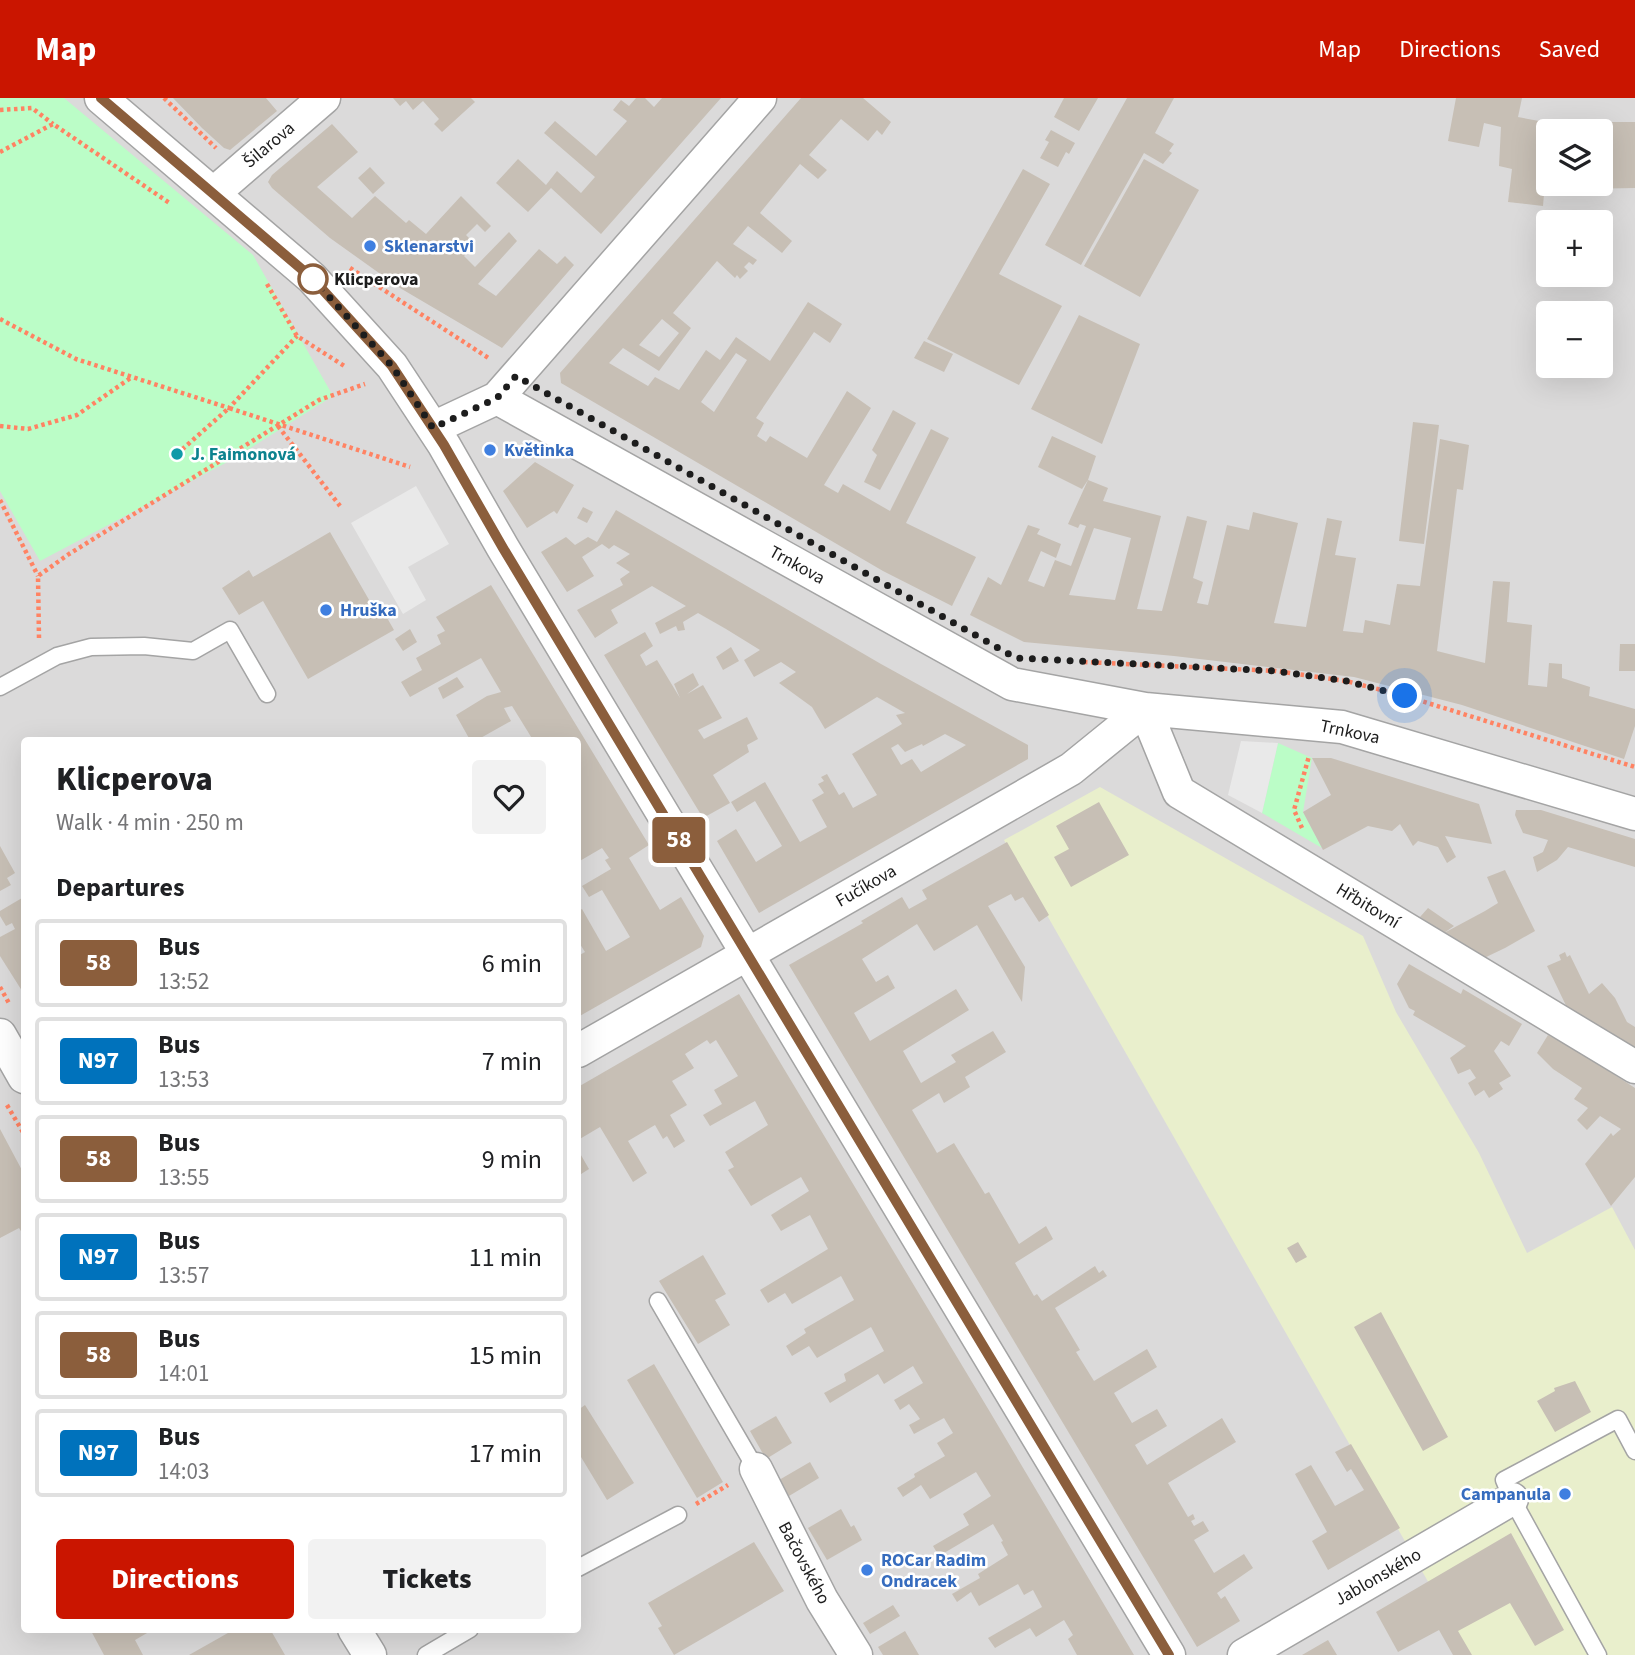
<!DOCTYPE html>
<html lang="en">
<head>
<meta charset="utf-8">
<style>
	body { margin:0; font-family:"Source Sans 3",sans-serif; background:#f2f2f2; color:#202124; height:100vh; display:flex; flex-direction:column; font-size:26px; white-space:nowrap }
	* { box-sizing:border-box; margin:0 }
	p { font-size:23px; color:#757577 }
	.icon { flex:none; width:38px; height:38px; fill:none; stroke:currentColor; stroke-width:2; stroke-linecap:round; stroke-linejoin:round }
	.map { position:relative; flex:1; overflow:hidden }
	.panel { position:absolute; left:21px; top:639px; width:560px; height:896px; display:flex; flex-direction:column; background:#fff; border-radius:7px; box-shadow:0 7px 28px #0002 }
	.panel>* { flex:none }
	.badge { padding:0 14px; border-radius:5px; font-size:24px; line-height:46px }
	.controls { position:absolute; left:1536px; top:21px; display:grid; gap:14px }
	.controls a { display:grid; place-items:center; width:77px; height:77px; border-radius:7px; background:#fff; box-shadow:0 7px 28px #0002; font-size:35px }
	.you { position:absolute; width:35px; height:35px; margin:-18px; border:5px solid #fff; border-radius:50%; background:#1a73e8; box-shadow:0 0 0 10px #1a73e833 }
	.map>.badge { position:absolute; translate:-50% -50%; box-shadow:0 0 0 4px #fff }
	h2 { padding:0 35px; font-size:26px; line-height:63px }
	.round { display:grid; place-items:center; flex:none; width:74px; height:74px; border-radius:7px; background:#f2f2f2 }
	.overview { display:flex; align-items:center; justify-content:space-between; height:119px; padding:0 35px }
	h1 { font-size:33px; font-weight:800; line-height:52px }
	.primary-button { display:flex; gap:14px; margin-top:auto; padding:14px 35px }
	.primary-button a { flex:1; height:80px; border-radius:7px; background:#ca1500; color:#fff; font-size:28px; font-weight:800; line-height:80px; text-align:center }
	.primary-button a+a { background:#f2f2f2; color:#202124 }
	ul { padding:0; list-style:none }
	li { display:flex; align-items:center; gap:21px; height:88px; margin:0 14px 10px; padding:0 21px; border:4px solid #e0e0e0; border-radius:7px }
	li div { flex:1 }
	li b { display:block; font-size:26px }
	li em { font-style:normal }
	li .badge { min-width:77px; font-weight:700; text-align:center }
	header { display:flex; align-items:center; gap:42px; box-sizing:border-box; height:98px; padding:0 35px; background:#ca1500; color:#fff }
	header strong { font-size:33px }
	nav { display:flex; gap:38px; margin-inline-start:auto; font-size:24px }
	.map>svg:first-child { display:block }
	.residential { fill:#dbdada; fill-rule:evenodd }
	.farmland { fill:#e9efcc }
	.park { fill:#bbfdc7 }
	.parking { fill:#e9e9e9 }
	.building { fill:#c7bfb5; fill-rule:evenodd }
	.lines { fill:none; stroke-linecap:round; stroke-linejoin:round }
	.service-casing { stroke:#a4a4a4; stroke-width:19 }
	.minor-casing { stroke:#a4a4a4; stroke-width:35 }
	.path { stroke:#ff8363; stroke-width:4.5; stroke-dasharray:3.5 3.5; stroke-linecap:butt }
	.service { stroke:#fff; stroke-width:16 }
	.minor { stroke:#fff; stroke-width:32 }
	.line-casing { stroke:#fff; stroke-width:16 }
	.line { stroke:#8b5e3c; stroke-width:10 }
	.walk { stroke:#1d1d1d; stroke-width:7; stroke-dasharray:0 12.6 }
	.shop-dot { fill:#3f7fe0; stroke:#fff; stroke-width:2.5 }
	.stop-dot { fill:#fff; stroke:#8b5e3c; stroke-width:3.5 }
	.culture-dot { fill:#0f9aa8; stroke:#fff; stroke-width:2.5 }
	.labels { text-anchor:middle; dominant-baseline:central; stroke-width:5; stroke-linejoin:round; paint-order:stroke }
	.street-label { font-size:18px; fill:#1d1d1d; stroke:#fff }
	.shop-label { font-size:18px; font-weight:bold; fill:#366cbe; stroke:#fff; text-anchor:start }
	.stop-label { font-size:18px; font-weight:bold; fill:#1d1d1d; stroke:#fff; text-anchor:start }
	.culture-label { font-size:18px; font-weight:bold; fill:#0d838f; stroke:#fff; text-anchor:start }
</style>
</head>
<body>
<header>
<strong>Map</strong>
<nav><a>Map</a><a>Directions</a><a>Saved</a></nav>
</header>
<div class="map">
<svg width="1635" height="1557" viewBox="0 0 1635 1557">
	<rect width="100%" height="100%" fill="#efece2"/>
	<path class="residential" d="M0,0H1635V1557H0ZM1549,33H1601V86H1549ZM1549,124H1601V177H1549ZM1549,215H1601V268H1549ZM24,642H578V1531H24Z"/>
	<path class="farmland" d="M1100,689L1363,838L1396,914L1479,1055L1527,1155L1612,1109L1635,1152V1557H1470L1004,742Z"/>
	<path class="park" d="M0,0H64L253,157L333,298L233,361L40,463L0,393Z
		M1278,645L1312,660L1303,714L1322,750L1262,715Z"/>
	<path class="parking" d="M416,388L449,446L408,469L426,502L403,516L351,425Z
		M1241,643L1278,645L1262,715L1228,697Z"/>
	<path class="building" d="M173,0H266L277,13L230,52L224,50L202,30Z
		M393,0H471L475,4L442,34L434,26L439,21L423,3L413,12L406,3L400,8Z
		M636,0H645L654,9L662,0H721L601,136L551,90L528,114L496,85L518,61L546,87L557,73L581,95L595,79L544,35L555,23L596,58L627,23L613,12L621,2L629,8Z
		M801,0H863L891,24L882,37L877,32L868,43L841,21L809,57L827,72L818,81L800,66L760,115L792,143L782,155L748,128L733,146L757,162L753,167L749,164L744,169L748,173L740,181L737,177L735,180L717,163L673,215L691,230L659,273L623,250L609,265L648,288L655,279L679,292L706,252L720,262L736,239L770,263L808,204L842,226L830,245L814,234L756,320L764,325L757,338L766,344L770,338L807,360L847,293L871,310L824,387L838,395L843,386L890,413L931,331L949,340L906,425L976,459L952,508L883,473L561,285L560,275ZM662,221L679,235L659,259L639,247ZM736,255L747,262L714,314L701,304Z
		M1064,0H1098L1079,33L1054,19Z
		M1127,0H1174L1155,35L1174,46L1169,53L1172,55L1163,66L1144,55L1081,167L1045,147Z
		M1456,0H1522L1518,19L1550,25L1543,108L1508,104L1512,71L1499,68L1501,29L1484,25L1479,49L1448,43Z
		M1583,24H1635V90L1580,91V86H1601V33H1583Z
		M332,26L358,54L317,89L352,120L375,98L406,125L409,122L426,136L461,98L491,128L485,134L477,126L466,137L475,146L464,158L475,169L509,134L517,143L478,186L496,198L539,151L557,166L565,158L574,167L502,250L400,190L330,140L272,90L268,84L272,77Z
		M1051,32L1075,45L1069,56L1066,54L1058,69L1040,60L1049,44L1045,42Z
		M1144,61L1199,92L1140,199L1084,168Z
		M370,69L385,85L373,96L358,80Z
		M1023,71L1050,86L999,176L1062,208L1019,287L927,241Z
		M1079,217L1140,246L1102,346L1031,311Z
		M924,243L953,256L944,274L914,260Z
		M893,312L916,325L880,392L864,384L877,357L872,352Z
		M1413,324L1439,327L1424,446L1399,443Z
		M1052,338L1096,358L1088,382L1082,391L1038,369Z
		M1440,341L1469,347L1463,392L1457,391L1437,553L1485,565L1493,483L1510,484L1507,524L1532,527L1528,587L1547,589L1549,565L1562,566V580L1590,589L1589,598L1635,611V628L1624,661L1462,607L1354,579L1174,558L1024,544L970,517L988,479L1001,487L1028,427L1040,431L1037,436L1061,446L1056,460L1041,453L1028,483L1044,489L1055,462L1071,468L1086,428L1080,426L1078,430L1068,426L1088,382L1108,390L1103,403L1161,418L1137,511L1162,513L1187,418L1207,423L1193,480L1203,484L1197,505L1208,507L1227,427L1249,432L1253,414L1298,425L1274,525L1306,529L1327,420L1342,423L1335,457L1356,460L1343,533L1363,535L1365,522L1390,527L1397,486L1420,488ZM1094,430L1131,440L1115,502L1069,497Z
		M535,364L574,387L557,416L554,413L527,430L503,393Z
		M583,409L593,414L587,425L577,420Z
		M616,412L881,566L1028,647V661L759,815L717,743L736,731L756,764L782,748L755,703L737,714L731,704L765,684L800,744L827,729L812,702L824,695L818,686L824,683L821,679L827,676L839,697L844,694L853,710L877,697L852,656L902,626L896,617L905,615L877,599L825,631L812,609L779,585L796,574L781,564L754,579L744,562L760,552L726,531L698,515L683,524L685,532L678,533L676,528L660,536L655,525L686,508L652,488L611,512L618,525L595,540L577,512L623,487L620,481L630,474L616,465L630,456L614,447L609,451L602,446L582,459L594,478L567,494L541,454L566,439L575,447L588,439L597,444ZM945,636L966,647L921,674L912,661L901,667L891,650L898,646L905,654L922,646L923,648Z
		M330,434L372,507L378,504L394,532L308,581L263,503L239,517L222,490L249,472L253,479Z
		M491,487L649,747L629,760L660,812L681,799L704,838L701,849L578,919V858L585,854L578,843V813L582,811L606,853L630,839L602,792L589,799L582,788L611,771L605,762L609,760L602,750L578,764V642H533L512,608L504,610L511,623L477,642H470L456,617L487,598L501,594L481,560L410,599L401,584L422,572L416,560L441,546L437,537L445,533L436,519Z
		M410,531L417,544L403,553L395,541Z
		M645,534L653,548L640,557L646,568L657,562L680,600L674,586L693,575L699,587L687,596L703,587L722,620L698,632L704,641L747,619L758,641L747,647L749,654L713,677L730,705L703,720L604,557Z
		M1620,546H1635V573H1619Z
		M731,549L739,563L723,572L716,559Z
		M457,579L464,589L443,601L438,590Z
		M1312,660H1331L1479,706L1492,746L1445,738L1456,759L1447,765L1438,749L1418,743L1413,748L1400,726L1392,733L1368,728L1323,752L1303,714L1331,697Z
		M1099,704L1129,757L1071,789L1054,759L1069,751L1056,728Z
		M1516,712H1541L1635,741V769L1568,749L1557,762L1537,774L1533,759L1543,754L1548,742L1523,735L1515,717Z
		M1007,744L1049,817L1039,824L1023,799L1015,803L1011,796L988,808L1025,869L1022,904L977,827L934,853L917,826L862,861L876,884L888,877L895,890L854,915L870,943L956,891L969,912L903,953L921,985L956,964L951,957L993,933L1006,954L965,979L970,989L944,1005L939,995L912,1012L937,1055L954,1045L985,1096L989,1094L1019,1146L1046,1128L1053,1141L1015,1165L1034,1198L1037,1196L1042,1203L1095,1168L1099,1175L1103,1172L1107,1178L1055,1210L1080,1252L1076,1254L1094,1283L1147,1251L1157,1269L1114,1295L1132,1325L1157,1311L1167,1328L1135,1347L1147,1367L1222,1320L1236,1344L1168,1385L1188,1419L1193,1416L1195,1421L1191,1423L1194,1428L1203,1423L1209,1433L1194,1442L1214,1475L1244,1456L1253,1470L1217,1495L1221,1501L1225,1498L1240,1523L1197,1549L789,867L863,825L861,823L902,799L909,811L927,801L922,792Z
		M0,748L15,775L7,780L11,787L0,793Z
		M1505,772L1535,833L1505,850L1482,861L1420,819L1428,810L1454,828L1444,835L1485,813L1498,805L1487,779Z
		M22,800L24,804V896L0,858V839L15,831L12,825L6,828L0,818V813Z
		M1565,854L1567,859L1570,857L1589,896L1602,885L1615,900L1627,924L1635,929V956L1572,920L1547,868L1561,862L1559,857Z
		M1409,866L1461,896L1463,891L1522,926L1509,948L1501,943L1494,953L1511,978L1499,985L1503,991L1489,1000L1484,992L1475,998L1468,985L1476,980L1470,971L1458,976L1450,960L1466,948L1413,917L1415,913L1409,910L1397,886Z
		M739,896L990,1314L1134,1557H1077L1068,1541L1073,1537L1064,1522L1036,1539L1030,1530L995,1550L988,1540L1042,1509L1033,1492L1024,1497L1018,1486L979,1508L971,1494L957,1504L952,1496L980,1480L978,1476L1008,1457L1001,1444L1003,1443L993,1426L939,1458L933,1448L969,1427L963,1416L991,1398L976,1374L930,1401L921,1387L903,1399L897,1390L915,1379L914,1376L945,1358L937,1345L953,1335L944,1320L914,1336L909,1327L920,1321L918,1318L909,1306L900,1312L894,1302L923,1285L913,1268L884,1286L878,1276L830,1305L824,1295L846,1283L844,1276L884,1253L871,1229L817,1260L809,1248L792,1258L786,1248L806,1235L804,1231L854,1202L841,1178L792,1206L785,1195L768,1205L760,1192L828,1151L810,1117L781,1133L771,1117L809,1093L801,1079L751,1108L728,1072L734,1069L725,1054L768,1027L755,1003L710,1028L703,1017L722,1006L714,992L738,978L716,942L710,946L707,942L685,956L694,970L672,983L687,1007L670,1017L685,1043L674,1050L667,1038L663,1041L655,1027L628,1043L647,1075L633,1084L600,1029L578,1042V989Z
		M1548,937L1570,948L1635,990V1079L1611,1108L1585,1066L1611,1035L1613,1038L1621,1031L1600,1018L1587,1032L1577,1022L1588,1010L1574,1001L1582,990L1553,971L1537,955Z
		M0,1031L24,1076V1138L19,1130L0,1140Z
		M578,1052L589,1071L578,1078Z
		M1298,1144L1307,1159L1296,1165L1287,1150Z
		M703,1157L726,1196L715,1202L730,1227L698,1246L659,1183Z
		M1381,1214L1448,1339L1423,1353L1354,1229Z
		M654,1266L723,1384L697,1400L627,1282Z
		M1575,1283L1591,1314L1555,1334L1537,1303L1555,1293L1554,1290Z
		M585,1307L634,1385L607,1402L578,1354V1312Z
		M776,1318L792,1345L766,1361L750,1333Z
		M1351,1346L1400,1430L1328,1472L1312,1443L1327,1434L1295,1376L1311,1367L1335,1408L1364,1392L1351,1371L1347,1374L1335,1354Z
		M810,1364L819,1380L789,1398L779,1382Z
		M841,1411L851,1429L854,1427L862,1442L827,1462L808,1430Z
		M1511,1435L1564,1532L1535,1548L1510,1505L1458,1533L1472,1557H1453L1439,1532L1398,1554L1376,1514Z
		M754,1444L784,1493L674,1557L658,1530L662,1528L648,1505Z
		M893,1507L900,1518L870,1536L863,1525Z
		M90,1531H154L135,1542L143,1557H104Z
		M270,1531L285,1557H189L235,1531Z
		M905,1533L919,1557H883L878,1549Z
		M1328,1542L1337,1557H1302Z"/>
	<g class="lines">
		<g class="service-casing">
			<path id="service" d="M0,589L57,558L91,549L144,548L193,553L230,532L267,596
				M658,1203L756,1371
				M578,1470L678,1417
				M426,1557L470,1531
				M1598,1557L1512,1401L1504,1382L1618,1321L1635,1353"/>
		</g>
		<g class="minor-casing">
			<path id="minor" d="M101,0L312,180L392,268L444,347L503,450L1169,1557
				M214,95L324,0
				M497,300L1012,586L1145,611L1342,629L1635,716
				M433,330L497,300L760,0
				M1145,611L1179,694L1635,969
				M0,937L24,979
				M578,953L1071,671L1145,611
				M756,1371L822,1502L856,1557
				M354,1531L370,1557
				M1244,1557L1512,1401"/>
		</g>
		<path class="path" d="M164,0L216,50
			M0,12L32,10L53,26
			M0,54L53,26L171,106
			M350,170L490,261
			M267,186L297,238L346,269
			M0,221L76,261L229,310L297,238
			M0,328L28,331L77,317L132,279
			M278,328L340,408
			M177,356L229,310L410,369
			M0,402L38,478
			M39,540L38,478L69,456L319,302L365,286
			M1084,564L1276,573L1346,583L1405,598L1635,669
			M1302,730L1294,712L1309,658
			M0,889L10,907
			M7,1007L24,1036
			M696,1406L728,1387"/>
		<use href="#service" class="service"/>
		<use href="#minor" class="minor"/>
	</g>
	<g class="lines">
		<g class="line-casing">
			<path id="line" d="M101,0L312,180L392,268L444,347L503,450L1169,1557"/>
		</g>
		<use href="#line" class="line"/>
		<path class="walk" d="M313,181L392,268L433,330L497,300L516,278L1016,560L1276,573L1346,583L1405,598"/>
	</g>
	<g class="shop-dot">
		<circle cx="370" cy="148" r="7"/>
		<circle cx="490" cy="352" r="7"/>
		<circle cx="326" cy="512" r="7"/>
		<circle cx="1565" cy="1396" r="7"/>
		<circle cx="867" cy="1472" r="7"/>
	</g>
	<circle class="stop-dot" cx="313" cy="181" r="14"/>
	<circle class="culture-dot" cx="177" cy="356" r="7"/>
	<g class="labels">
		<g class="street-label">
			<text transform="translate(269 47) rotate(-40)">Šilarova</text>
			<text transform="translate(797 467) rotate(29)">Trnkova</text>
			<text transform="translate(1350 634) rotate(12)">Trnkova</text>
			<text transform="translate(866 788) rotate(-30)">Fučíkova</text>
			<text transform="translate(1368 808) rotate(31)">Hřbitovní</text>
			<text transform="translate(804 1465) rotate(62)">Bačovského</text>
			<text transform="translate(1378 1479) rotate(-30)">Jablonského</text>
		</g>
		<g class="shop-label">
			<text x="384" y="148">Sklenarstvi</text>
			<text x="504" y="352">Květinka</text>
			<text x="340" y="512">Hruška</text>
			<text x="1551" y="1396" text-anchor="end">Campanula</text>
			<text x="881" y="1462">ROCar Radim<tspan x="881" dy="21">Ondracek</tspan></text>
		</g>
		<g class="stop-label">
			<text x="334" y="181">Klicperova</text>
		</g>
		<g class="culture-label">
			<text x="191" y="356">J. Faimonová</text>
		</g>
	</g>
</svg>
<div class="controls">
<a><svg class="icon" aria-label="layers" viewBox="0 0 24 24"><path d="M12 4l9 5-9 5-9-5zM3 14l9 5 9-5"/></svg></a>
<a>+</a>
<a>−</a>
</div>
<div class="you" style="left:1405px;top:598px"></div>
<b class="badge" style="left:679px;top:742px;background:#8b5e3c;color:#fff">58</b>
<section class="panel">
<div class="overview"><div><h1>Klicperova</h1><p>Walk · 4 min · 250 m</p></div><a class="round"><svg class="icon" aria-label="heart" viewBox="0 0 24 24"><path d="M12 20l-8-8c-3-5 5-10 8-4 3-6 11-1 8 4z"/></svg></a></div>
<h2>Departures</h2>
<ul>
<li><span class="badge" style="background:#8b5e3c;color:#fff">58</span><div><b>Bus</b><p>13:52</p></div><em>6 min</em></li>
<li><span class="badge" style="background:#0072bc;color:#fff">N97</span><div><b>Bus</b><p>13:53</p></div><em>7 min</em></li>
<li><span class="badge" style="background:#8b5e3c;color:#fff">58</span><div><b>Bus</b><p>13:55</p></div><em>9 min</em></li>
<li><span class="badge" style="background:#0072bc;color:#fff">N97</span><div><b>Bus</b><p>13:57</p></div><em>11 min</em></li>
<li><span class="badge" style="background:#8b5e3c;color:#fff">58</span><div><b>Bus</b><p>14:01</p></div><em>15 min</em></li>
<li><span class="badge" style="background:#0072bc;color:#fff">N97</span><div><b>Bus</b><p>14:03</p></div><em>17 min</em></li>
</ul>
<div class="primary-button"><a>Directions</a><a>Tickets</a></div>
</section>
</div>
</body>
</html>
